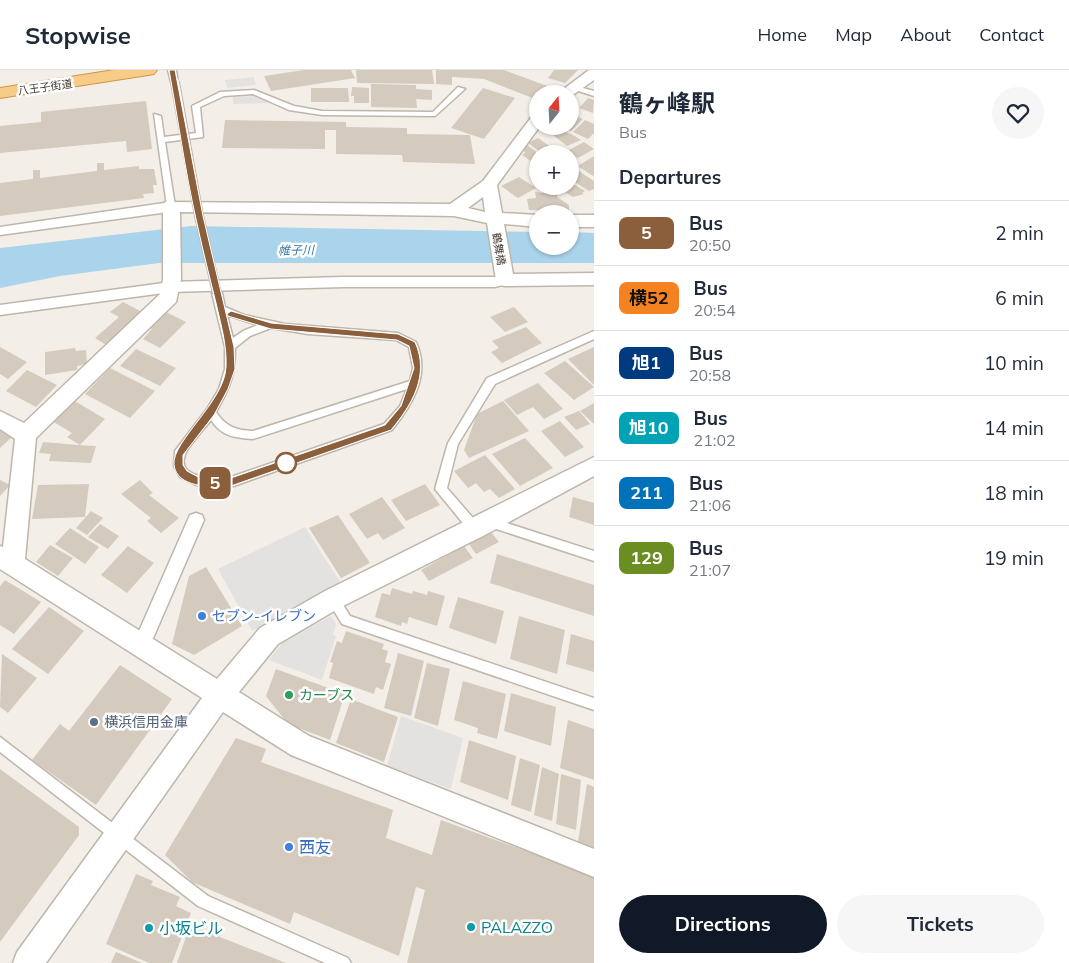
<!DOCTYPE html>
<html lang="en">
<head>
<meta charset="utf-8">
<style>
	body { margin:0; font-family:Mulish,"Noto Sans JP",sans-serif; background:#f6f6f7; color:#1f2937; height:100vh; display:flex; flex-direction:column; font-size:19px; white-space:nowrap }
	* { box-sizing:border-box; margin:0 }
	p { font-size:16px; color:#747a83 }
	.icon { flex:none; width:28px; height:28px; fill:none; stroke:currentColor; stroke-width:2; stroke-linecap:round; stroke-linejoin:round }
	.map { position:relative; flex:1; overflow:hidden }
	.details { display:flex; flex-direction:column; background:#fff; width:475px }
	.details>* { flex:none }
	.badge { padding:0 10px; border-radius:8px; font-size:18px; line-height:32px }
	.needle { width:32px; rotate:18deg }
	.controls { position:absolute; left:529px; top:15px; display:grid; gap:10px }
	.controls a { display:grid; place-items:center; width:50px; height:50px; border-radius:50%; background:#fff; box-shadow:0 1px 4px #0004; font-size:25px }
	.map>.badge { position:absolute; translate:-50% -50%; box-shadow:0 0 0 2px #fff }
	h2 { padding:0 25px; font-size:19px; line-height:45px }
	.round { display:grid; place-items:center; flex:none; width:52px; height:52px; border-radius:26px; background:#f6f6f7 }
	.headline { display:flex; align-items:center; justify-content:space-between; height:85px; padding:0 25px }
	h1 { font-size:24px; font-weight:700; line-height:38px }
	.primary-button { display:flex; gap:10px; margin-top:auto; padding:10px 25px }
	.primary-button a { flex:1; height:58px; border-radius:30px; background:#111827; color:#fff; font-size:20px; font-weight:700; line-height:58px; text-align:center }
	.primary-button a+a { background:#f6f6f7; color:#1f2937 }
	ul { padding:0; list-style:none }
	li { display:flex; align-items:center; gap:15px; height:65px; padding:0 25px; border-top:1px solid #e0e1e3 }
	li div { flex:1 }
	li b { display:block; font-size:19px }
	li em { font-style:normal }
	li .badge { min-width:55px; font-weight:700; text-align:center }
	header { display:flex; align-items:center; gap:30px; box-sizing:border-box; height:70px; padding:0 25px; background:#fff; border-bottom:1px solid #e0e1e3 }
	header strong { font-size:24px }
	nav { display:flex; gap:28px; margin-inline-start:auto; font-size:18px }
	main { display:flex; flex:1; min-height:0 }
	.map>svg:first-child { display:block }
	.parking { fill:#e4e2e0 }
	.water { fill:#a9d4eb }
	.building { fill:#d4cabe }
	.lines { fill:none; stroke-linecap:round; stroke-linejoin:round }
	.service-casing { stroke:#beb6ab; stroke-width:3 }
	.pedestrian-casing { stroke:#beb6ab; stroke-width:3 }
	.minor-casing { stroke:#beb6ab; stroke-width:3 }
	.trunk-casing { stroke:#d39542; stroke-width:2 }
	.service { fill:#fff; fill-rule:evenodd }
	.pedestrian { fill:#fff; fill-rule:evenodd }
	.minor { fill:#fff; fill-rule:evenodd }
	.trunk { fill:#f6cc88; fill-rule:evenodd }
	.service-bridge-casing { stroke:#beb6ab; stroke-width:10; stroke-linecap:butt }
	.service-bridge { stroke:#fff; stroke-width:8 }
	.line { fill:#8b5e3c; stroke:#fff }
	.stop-dot { fill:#fff; stroke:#8b5e3c; stroke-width:2.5 }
	.shop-dot { fill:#3f7fe0; stroke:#fff; stroke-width:2 }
	.leisure-dot { fill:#2e9e5b; stroke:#fff; stroke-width:2 }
	.service-dot { fill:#5c6f8a; stroke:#fff; stroke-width:2 }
	.culture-dot { fill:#0f9aa8; stroke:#fff; stroke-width:2 }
	.labels { text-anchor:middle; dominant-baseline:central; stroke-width:5; stroke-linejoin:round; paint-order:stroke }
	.far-street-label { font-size:11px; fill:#463f37; stroke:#fff }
	.far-water-label { font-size:12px; font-style:italic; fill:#357ba3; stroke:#fff }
	.shop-label { font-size:14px; fill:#366cbe; stroke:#fff; text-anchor:start }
	.leisure-label { font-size:14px; fill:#27864d; stroke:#fff; text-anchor:start }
	.service-label { font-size:14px; fill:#4e5e75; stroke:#fff; text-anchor:start }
	.near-shop-label { font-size:16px; fill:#366cbe; stroke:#fff; text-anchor:start }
	.near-culture-label { font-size:16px; fill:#0d838f; stroke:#fff; text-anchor:start }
</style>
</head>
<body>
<header>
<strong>Stopwise</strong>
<nav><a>Home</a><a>Map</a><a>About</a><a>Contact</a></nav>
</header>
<main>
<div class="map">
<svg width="594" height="893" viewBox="0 0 594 893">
	<rect width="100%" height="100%" fill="#f3efe8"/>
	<path class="parking" d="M254,7L256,15L227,18L225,10Z
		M258,26L270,33L233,34V27Z
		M305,457L342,515L252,561L218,499Z
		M331,546L336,554L333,565L336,566L322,610L269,590L283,572Z
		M401,646L463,668L451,719L387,696Z"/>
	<path class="water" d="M191,156L537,162L538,176H570V162L594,163V193H159L60,206L0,218V178Z"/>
	<path class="building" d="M304,0H351L355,8L271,21L264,6Z
		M356,0H432L434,14L357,13Z
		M436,0H504L547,16L535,29L484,9L452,7V15L436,14Z
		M554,0H578L565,13L548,8Z
		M371,14L416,15V19L432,20V30L416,29L417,38L371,37Z
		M352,17L369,18V33H354V26H351Z
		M311,18H348L349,32H311Z
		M483,18L515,28L484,69L451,58Z
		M588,28L594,30L593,43L579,38Z
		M146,31L152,79L127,82L126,71L0,83V56L41,52V42Z
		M570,44L583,49L571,61L558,56H570Z
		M225,50L346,52V57L407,58V64L470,65L475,94L403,92L402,85L336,84V60H325V79L222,78Z
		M585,50L594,54V63L588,69L573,62Z
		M556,58L573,65L581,70L567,76L548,61Z
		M538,68L555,80L543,84L528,73Z
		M584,72L594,79L578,88L567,81Z
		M527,75L538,83V96L522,85L525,83L522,77Z
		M594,86V105L593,106L578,96Z
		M97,93H104V100L139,96V99H154L157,115H153L154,123L143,124L144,128L0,146V113L33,109V100H40V108L97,101Z
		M577,100L594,111V119L589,121L570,109V104Z
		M519,107L536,118L518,128L501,116Z
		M570,112L585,121L582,123L584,124L573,127L555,116H570Z
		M544,118L552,119L551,123L558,124L557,127L569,135V141L529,140L527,129L536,128L535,122L543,123Z
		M123,232L144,243L108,276L95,268L119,247L110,242Z
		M514,237L528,252L505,262L490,247Z
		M164,241L186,252L160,278L143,269L152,259L148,257Z
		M526,257L542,273L502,293L491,282L499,278L492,271Z
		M0,277L27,292L8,309L0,304Z
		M594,277V315L568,289Z
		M75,278L76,281L86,280L87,294L77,296V300L45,305V282Z
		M136,279L176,298L160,316L120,296Z
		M565,291L594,317L574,330L544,303Z
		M110,298L155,321L130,348L85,324Z
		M27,300L57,315L36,337L6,321Z
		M538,313L563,339L544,349L533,337L517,345L504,330Z
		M73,330L105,349L80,375L67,367L72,363L52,351Z
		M503,331L529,361L469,388L464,380L477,344Z
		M594,333V354L580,341Z
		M579,341L590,354L576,360L564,347Z
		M560,351L584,377L565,387L541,361Z
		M0,359L12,367L0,378Z
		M525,368L553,398L520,416L492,384Z
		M43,372L78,375L96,376L91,393L49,391L51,384L39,383Z
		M485,385L515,419L499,428L490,419L484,422L476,413L468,418L454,401Z
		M0,410L10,415L0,426Z
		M140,410L153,423L149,425L179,448L161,463L147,451L151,448L121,424Z
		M89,414L85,447L32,449L38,415Z
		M425,414L440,435L406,451L391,430Z
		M382,427L405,458L383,470L378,463L367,469L349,444Z
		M573,427L594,433V455L569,447Z
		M91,441L103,448L87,465L76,458Z
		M338,445L370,493L341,508L309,458Z
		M100,454L119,466L108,479L88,467Z
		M70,458L99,477L85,494L55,474Z
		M491,462L499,472L476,484L469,474Z
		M50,475L73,488L58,506L36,492Z
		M128,476L154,493L127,523L101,505Z
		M464,476L473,488L429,511L421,500Z
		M497,484L594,515V546L490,513Z
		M206,497L242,556L194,585L172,574L189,506Z
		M5,510L41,532L14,564L0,555V516Z
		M392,518L412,524L413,521L427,525L428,521L445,526L437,556L409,547L407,554L402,552L401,556L375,547L382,523L390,525Z
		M458,527L504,541L496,574L449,558Z
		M49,537L84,561L48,604L12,579Z
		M519,546L565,560L557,604L510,589Z
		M346,561L384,574L382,579L388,581L385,592L391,594L383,620L376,617L374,624L329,608L333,593L330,592L337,571L342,573Z
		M571,564L594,571V602L566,594Z
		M398,583L424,591L411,646L384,638Z
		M2,584L37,608L8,643L0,637Z
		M427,593L450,599L438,656L414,648Z
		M120,595L172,629L96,735L32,690L60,654L69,661Z
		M276,599L345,624L330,670L288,654L266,626Z
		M463,611L506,624L497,669L477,663L478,658L454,650Z
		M511,623L556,637L551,676L504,661Z
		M351,629L398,647L384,692L336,673Z
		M568,650L594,659V710L560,698Z
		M236,668L266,679L261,692L393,740L386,768L432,785L441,750L594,806V893H407L425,820L416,817L399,886L294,842L290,854L192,812L165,785Z
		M469,670L516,686L508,730L460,712Z
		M520,688L540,695L531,742L511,735Z
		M542,697L559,704L552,751L534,745Z
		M0,699L79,757V765L0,872Z
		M561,704L581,710L576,760L556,754Z
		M587,714L594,717V778L578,772Z
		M136,804L153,811L151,815L180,827L176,836L191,843L172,893H149L106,874Z
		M190,855L286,893H177Z
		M116,882L142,893H111Z"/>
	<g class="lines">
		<g class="service-casing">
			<path id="service" d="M168,0H176L178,14L171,12Z
				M572,15L594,21V26L572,19Z
				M458,17L465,19L435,46L322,45L289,40L253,24L224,26L200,37L203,67L165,72L175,136L171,139L167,136L154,44L161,46L164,67L196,63L192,36L220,22L254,20L294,36L322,41L433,42Z
				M217,220L222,223L225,237L244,245L285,254L398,263L416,272C431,305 412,335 392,360L228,418L198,416L180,407L174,396L175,381L207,339L219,319L225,299V277L212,223ZM227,245L258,255L243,261L233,268ZM271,258L308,264L396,270L409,277L413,298L410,311L253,361C236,360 226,357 216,342C230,317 235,306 235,278L250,266ZM407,319L400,336L384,354L228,408C215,408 176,409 185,385C187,377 205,358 211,350C221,366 235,368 253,369Z
				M594,261V269L495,314L458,374L447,418L479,455L481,459L479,463L475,464L471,463L435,419L448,373L487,308Z
				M488,447L594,481V491L484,455L482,452L484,449Z
				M333,523L337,525L350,546L594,628V640L342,554L327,529L329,525Z
				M0,667L208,826L348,888L351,893H325L198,836L0,682Z"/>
		</g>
		<g class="pedestrian-casing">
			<path id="pedestrian" d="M171,132L177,136L175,139L161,143L0,165V157Z
				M505,205L510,207L512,210L510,213L495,217H343L171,222L0,245V235L171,212L343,207H495Z
				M196,443L202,445L204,450L148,580L142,583L136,580L133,574L136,568L190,445Z"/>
		</g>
		<g class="minor-casing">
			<path id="minor" d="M589,0H594V10L570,27V24H557Z
				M538,44V56H540L497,115L502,143L538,145V157L504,154L513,204L594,203V215L505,216L499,215L496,210L487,153L454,146L180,142L181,209L176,232L36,368L25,489L217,609L260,558L325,521L594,387V406L483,466L341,537L278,574L239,622L309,666L594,779V807L291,685L223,642L46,893H13L17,882L202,628L0,499V476L3,477L15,369L0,359V341L24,353L160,224L163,209V136L165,132L450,134L483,111L533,45ZM483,127L485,142L468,138Z
				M570,145H594V157H570Z"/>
		</g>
		<g class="trunk-casing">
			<path id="trunk" d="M114,0H157L154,4L148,5L0,28V18Z"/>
		</g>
		<use href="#service" class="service"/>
		<use href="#pedestrian" class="pedestrian"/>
		<use href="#minor" class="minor"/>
		<use href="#trunk" class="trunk"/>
		<g class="service-bridge-casing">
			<path id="service-bridge" d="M175,12L199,146L217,223"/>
		</g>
		<use href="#service-bridge" class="service-bridge"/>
	</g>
	<path class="line" d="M169,0H175L203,146L234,277L235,299L228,319L214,345L183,385V395L187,401L202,409H228L385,355L401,336L414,298L409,276L397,270L271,259L228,246L227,244L231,241L271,253L398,264L415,272C430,305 412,335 391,360L228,417C211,417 177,418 174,395C171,372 225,331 226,297C227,275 221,255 216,233C209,205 202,177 196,149C185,100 178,49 169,0Z"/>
	<circle class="stop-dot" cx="286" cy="393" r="10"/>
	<g class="shop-dot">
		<circle cx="202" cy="546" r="5"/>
		<circle cx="289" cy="777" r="5"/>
	</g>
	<circle class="leisure-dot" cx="289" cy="625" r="5"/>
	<circle class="service-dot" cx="94" cy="652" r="5"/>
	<g class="culture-dot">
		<circle cx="471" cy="857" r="5"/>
		<circle cx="149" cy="858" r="5"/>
	</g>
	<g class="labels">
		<g class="far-street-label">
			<text transform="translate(45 17) rotate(-8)">八王子街道</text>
			<text transform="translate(499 179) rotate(80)">鶴舞橋</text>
		</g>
		<g class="far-water-label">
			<text transform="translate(296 180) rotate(-1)">帷子川</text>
		</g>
		<g class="shop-label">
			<text x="212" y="546">セブン-イレブン</text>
		</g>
		<g class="leisure-label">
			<text x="299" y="625">カーブス</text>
		</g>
		<g class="service-label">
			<text x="104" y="652">横浜信用金庫</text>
		</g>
		<g class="near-shop-label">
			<text x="299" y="777">西友</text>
		</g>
		<g class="near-culture-label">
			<text x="481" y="857">PALAZZO</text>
			<text x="159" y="858">小坂ビル</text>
		</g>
	</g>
</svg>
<div class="controls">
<a><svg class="needle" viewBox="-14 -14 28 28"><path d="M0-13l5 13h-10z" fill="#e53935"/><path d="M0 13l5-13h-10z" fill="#747a83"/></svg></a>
<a>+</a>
<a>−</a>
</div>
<b class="badge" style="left:215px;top:413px;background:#8b5e3c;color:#fff">5</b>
</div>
<section class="details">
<div class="headline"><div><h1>鶴ヶ峰駅</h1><p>Bus</p></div><a class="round"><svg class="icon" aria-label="heart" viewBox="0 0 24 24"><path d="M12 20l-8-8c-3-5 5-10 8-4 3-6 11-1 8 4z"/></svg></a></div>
<h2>Departures</h2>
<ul>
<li><span class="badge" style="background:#8b5e3c;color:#fff">5</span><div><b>Bus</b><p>20:50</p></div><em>2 min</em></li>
<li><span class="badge" style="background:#f58220;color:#111">横52</span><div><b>Bus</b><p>20:54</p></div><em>6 min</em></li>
<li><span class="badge" style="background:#003b80;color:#fff">旭1</span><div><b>Bus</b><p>20:58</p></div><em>10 min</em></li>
<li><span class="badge" style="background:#00a3b4;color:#fff">旭10</span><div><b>Bus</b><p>21:02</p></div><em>14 min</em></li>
<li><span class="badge" style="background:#0072bc;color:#fff">211</span><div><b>Bus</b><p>21:06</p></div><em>18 min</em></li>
<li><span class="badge" style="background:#6b8e23;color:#fff">129</span><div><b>Bus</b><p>21:07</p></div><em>19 min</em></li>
</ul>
<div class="primary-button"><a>Directions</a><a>Tickets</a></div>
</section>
</main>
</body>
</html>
